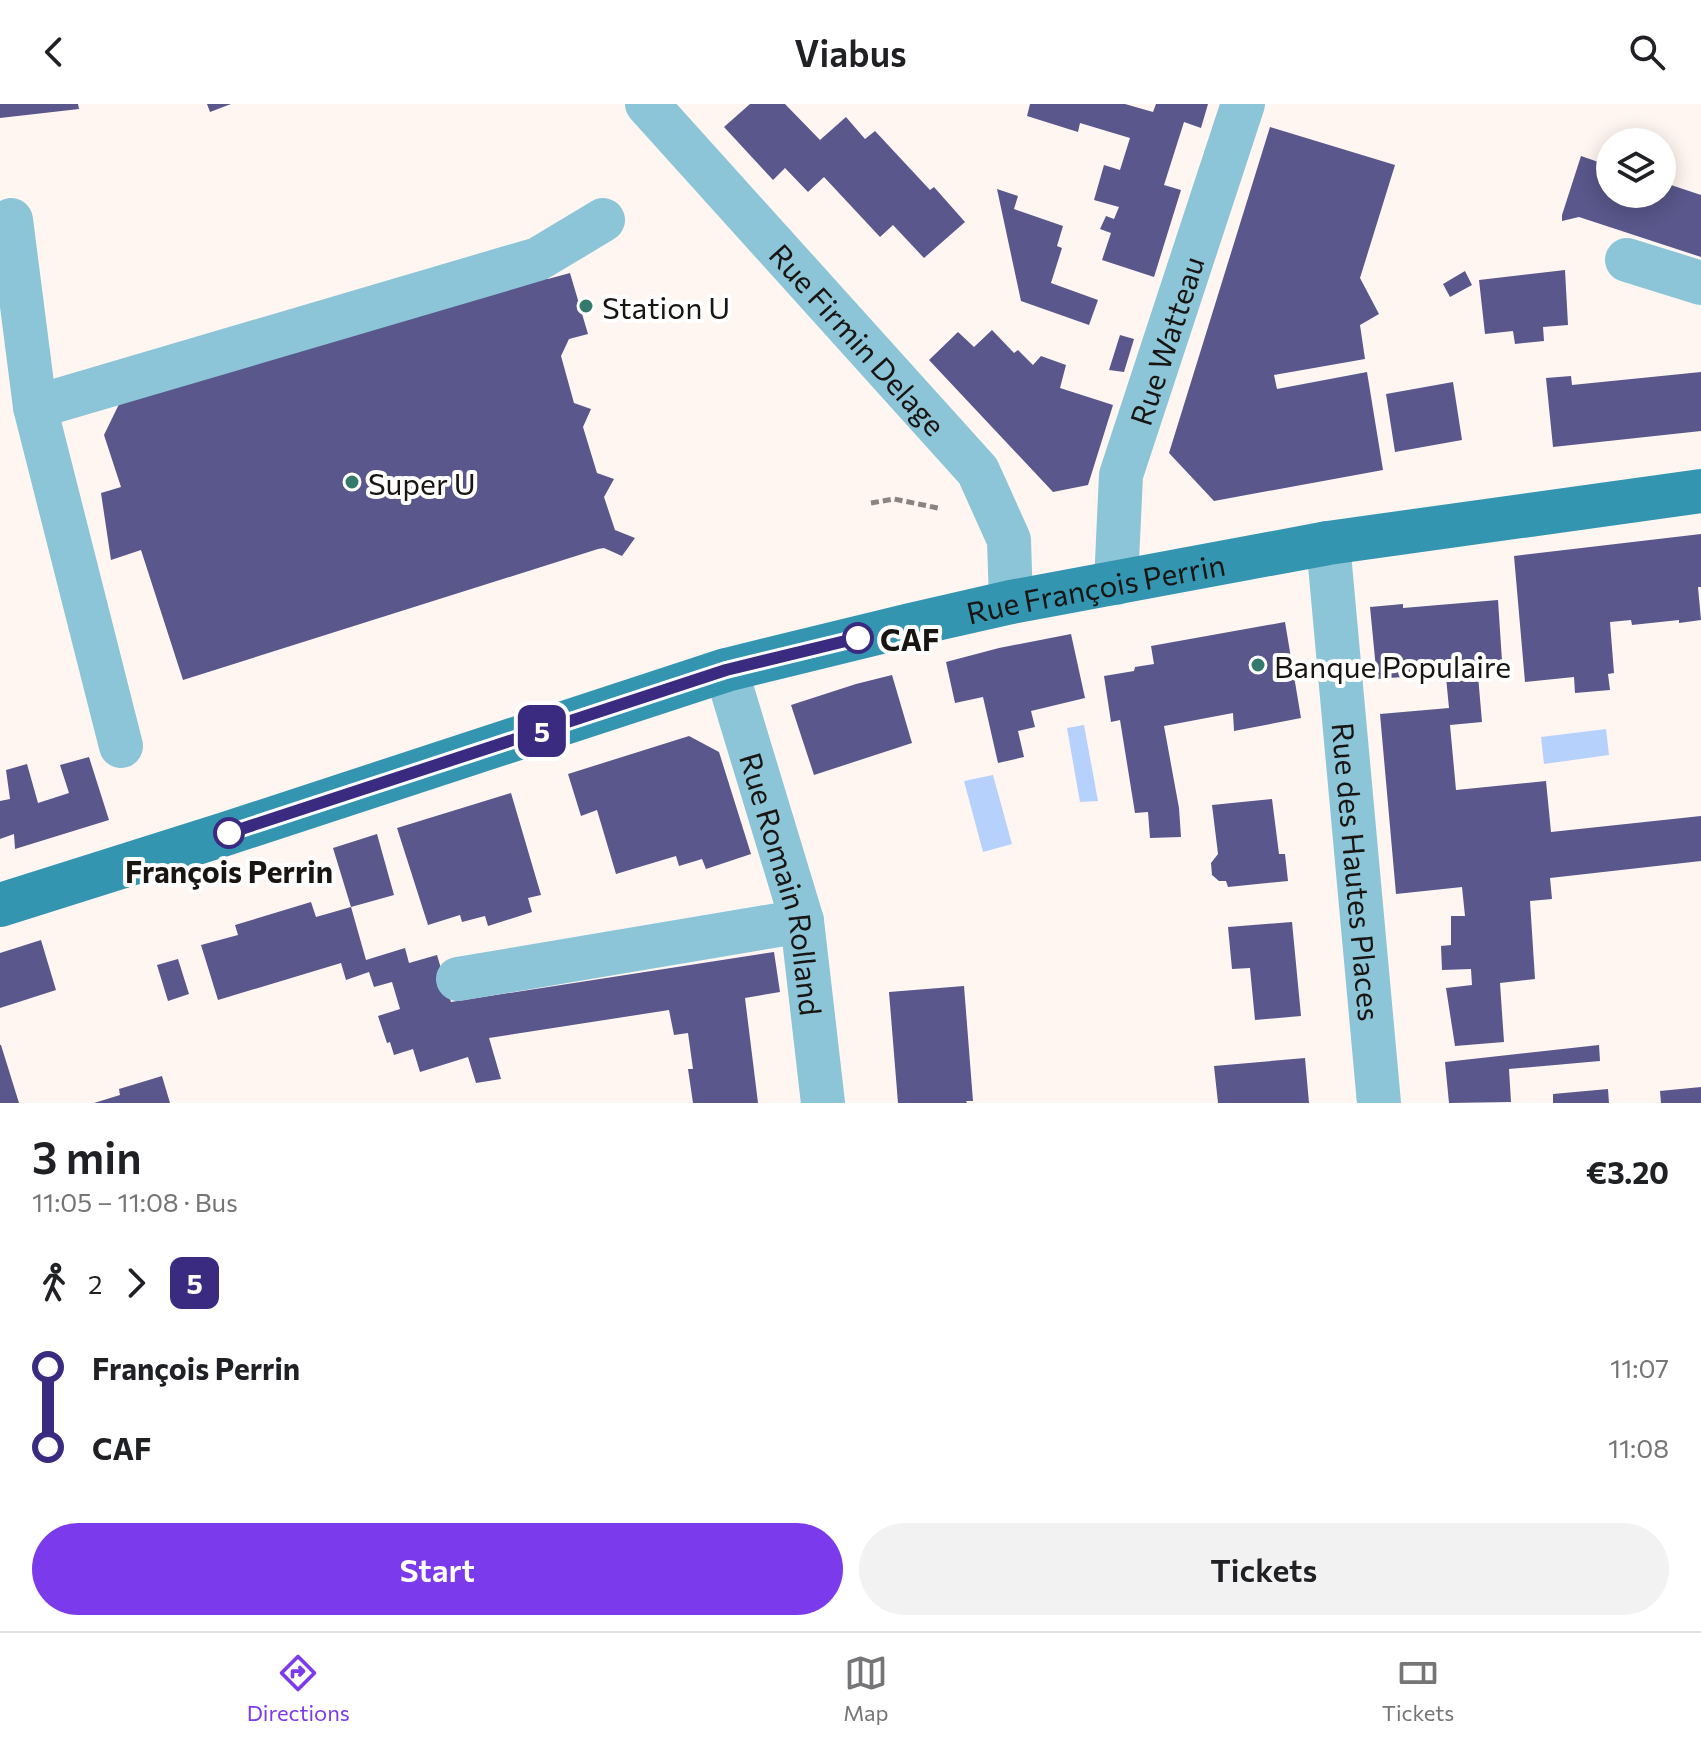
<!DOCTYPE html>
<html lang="en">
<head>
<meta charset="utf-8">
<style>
	body { margin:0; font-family:Commissioner,sans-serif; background:#f2f2f2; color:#202124; height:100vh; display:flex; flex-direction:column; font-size:30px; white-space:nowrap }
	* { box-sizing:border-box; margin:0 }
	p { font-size:26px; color:#757577 }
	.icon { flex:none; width:44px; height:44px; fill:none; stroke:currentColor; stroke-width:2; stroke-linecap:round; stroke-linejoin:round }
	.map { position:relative; height:999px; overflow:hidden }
	.details { display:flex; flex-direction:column; background:#fff; flex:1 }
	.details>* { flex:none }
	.badge { padding:0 16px; border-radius:12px; font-size:28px; line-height:52px }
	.tools { position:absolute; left:1596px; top:24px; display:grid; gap:16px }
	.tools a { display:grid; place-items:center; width:80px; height:80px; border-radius:50%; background:#fff; box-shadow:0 4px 20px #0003; font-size:40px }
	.map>.badge { position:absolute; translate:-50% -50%; box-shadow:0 0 0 4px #fff }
	.legs { display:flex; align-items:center; gap:12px; height:88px; padding:0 32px; font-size:26px }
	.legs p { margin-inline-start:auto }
	.headline { display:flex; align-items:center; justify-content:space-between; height:136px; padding:0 32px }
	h1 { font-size:44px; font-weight:600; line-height:60px }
	.cta { display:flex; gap:16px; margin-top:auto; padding:16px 32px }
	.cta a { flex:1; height:92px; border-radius:48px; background:#7c3aed; color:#fff; font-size:32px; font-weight:600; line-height:92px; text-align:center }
	.cta a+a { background:#f2f2f2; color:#202124 }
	ul { padding:0 32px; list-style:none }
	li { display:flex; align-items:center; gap:28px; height:80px; font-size:30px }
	li i { display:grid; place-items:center; width:12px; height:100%; margin:0 10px; background:currentColor }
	li i::after { content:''; width:20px; height:20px; margin:-10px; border:6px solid; border-radius:50%; background:#fff }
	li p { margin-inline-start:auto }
	li:first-child i { background:linear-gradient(#0000 50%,currentColor 0) }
	li:last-child i { background:linear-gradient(currentColor 50%,#0000 0) }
	header { display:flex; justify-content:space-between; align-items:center; height:104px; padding:0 32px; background:#fff; font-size:36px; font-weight:600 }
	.tab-bar { display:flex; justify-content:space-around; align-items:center; height:112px; border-top:2px solid #e0e0e0; background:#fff; font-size:22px; color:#757577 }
	.tab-bar a { display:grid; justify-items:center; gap:4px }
	.tab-bar .on { color:#7c3aed }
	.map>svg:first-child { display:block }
	.water { fill:#b6d1fb }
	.building { fill:#59578b }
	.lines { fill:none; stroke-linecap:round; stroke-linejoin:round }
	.path { stroke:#8a8380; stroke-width:5; stroke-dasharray:8 4; stroke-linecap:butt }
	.minor { stroke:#8cc5d7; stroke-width:44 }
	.major { stroke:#3395b0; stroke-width:44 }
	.line-1-casing { stroke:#fff; stroke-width:18 }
	.line-1 { stroke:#3b2b80; stroke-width:12 }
	.poi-dot { fill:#35796d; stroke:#fff; stroke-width:3 }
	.stop-1-dot { fill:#fff; stroke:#3b2b80; stroke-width:4 }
	.labels { text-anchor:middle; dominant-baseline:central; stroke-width:8; stroke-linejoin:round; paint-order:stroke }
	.poi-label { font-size:30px; fill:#191513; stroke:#fff; text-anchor:start }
	.street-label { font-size:30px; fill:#191513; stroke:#fff }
	.stop-label { font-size:30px; font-weight:bold; fill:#191513; stroke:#fff; text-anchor:start }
</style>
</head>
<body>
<header><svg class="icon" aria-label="back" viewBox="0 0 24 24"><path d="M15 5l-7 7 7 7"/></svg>Viabus<svg class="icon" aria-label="search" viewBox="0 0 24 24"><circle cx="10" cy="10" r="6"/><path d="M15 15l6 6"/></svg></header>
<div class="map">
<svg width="1701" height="999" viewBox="0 0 1701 999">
	<rect width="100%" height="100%" fill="#fff6f2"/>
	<path class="water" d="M1084,621L1098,697L1080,698L1067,624Z
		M1606,625L1609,651L1544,660L1541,633Z
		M993,671L1012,740L983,748L964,677Z"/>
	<path class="building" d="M0,0H78L79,5L0,14Z
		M207,0H231L210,8Z
		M750,0H785L820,36L846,13L865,35L875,27L930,86L934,83L965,118L924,154L893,121L880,133L824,73L808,88L785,64L773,76L724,23Z
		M1030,0H1125L1153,8L1156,0H1208L1201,24L1184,18L1164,81L1181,86L1154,173L1102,156L1111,129L1100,125L1106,112L1114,115L1119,103L1094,96L1104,61L1120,66L1130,34L1080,19L1078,28L1027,12Z
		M1270,23L1395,61L1360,174L1379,210L1360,221L1365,255L1274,271L1277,285L1367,268L1383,366L1214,397L1169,349Z
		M1581,52L1610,62V90H1662V78L1701,91V153L1579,113L1562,117V111Z
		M997,85L1018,92L1014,105L1063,122L1057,142L1062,144L1051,179L1098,196L1089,221L1021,197Z
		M1565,166L1568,221L1543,223L1544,237L1515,240L1513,227L1485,230L1479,176Z
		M533,167L548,175L570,169L588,230L569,235L561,252L574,299L591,305L583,323L597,369L614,375L604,393L615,426L635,434L622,452L604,444L598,445L183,576L141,446L111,456L101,389L121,383L104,331L121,296Z
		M1465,167L1472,181L1450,193L1443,180Z
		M992,226L1014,249L1018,246L1033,261L1041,252L1066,261L1060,284L1113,301L1088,381L1053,388L929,256L958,228L974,243Z
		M1120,231L1134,235L1124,268L1109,266Z
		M1701,268V327L1553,343L1546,274L1571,272L1572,281Z
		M1453,278L1462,336L1395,348L1386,290Z
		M1701,430V483H1698L1701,516L1679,519V516L1632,521L1631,516L1610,518L1614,569L1608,570L1610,586L1575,589L1574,573L1525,578L1514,452Z
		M1498,496L1502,557L1477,560L1482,618L1450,621L1456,686L1546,677L1551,728L1701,712V757L1550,774L1552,795L1530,797L1535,875L1500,879L1504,938L1455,942L1446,884L1472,881L1471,865L1442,866L1441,842L1451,841V812H1465L1462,783L1396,790L1380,610L1449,604L1445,563L1415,565V572L1377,575L1370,503L1403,500V504Z
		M1285,518L1301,614L1234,627L1233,609L1164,622L1179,704L1181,733L1150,734L1148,708L1135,709L1120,616L1111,618L1104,572L1134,567L1135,563L1154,560L1151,542Z
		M1071,530L1085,594L1031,607L1035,623L1018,627L1024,653L998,659L983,593L955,599L946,558L999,544Z
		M892,571L912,639L814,671L791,601L856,580Z
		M689,632L719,648L751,750L706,765L702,755L679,762L676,752L616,770L597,706L581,712L568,670Z
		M89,653L109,716L15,745L14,730L0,735V697L10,695L6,666L27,660L38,699L69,689L60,661Z
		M511,689L541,791L528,794L532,808L488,822L485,812L462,818L460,811L428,821L397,724Z
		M1272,695L1279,750H1285L1288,777L1228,783L1226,777H1219L1212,771L1211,759L1218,750L1212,701Z
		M377,730L394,791L351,803L333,744Z
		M311,798L316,813L351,803L366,856L405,844L409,859L437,851L451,898L774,848L780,888L745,894L758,999H693L688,965H693L688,929L674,931L669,906L489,934L501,975L476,979L468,953L420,968L413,945L394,951L390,938L387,939L378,912L400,905L392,878L374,883L369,868L346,876L341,859L218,896L201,841L238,831L235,821Z
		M1292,818L1301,912L1255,916L1250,864L1232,865L1228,823Z
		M41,836L56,886L0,904V849Z
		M178,855L189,890L168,897L157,861Z
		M964,882L973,997H966L967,999H898L889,888Z
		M0,941H1L19,999H0Z
		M1599,941L1600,957L1509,965L1511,998L1449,999L1445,958Z
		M1305,954L1309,999H1218L1214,962Z
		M162,972L170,999H94L120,991L119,985Z
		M1701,983V999H1661L1660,987Z
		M1608,985L1609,999H1553V990Z"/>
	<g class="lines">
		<path class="path" d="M871,399L894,395L938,404"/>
		<g class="minor">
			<path id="s1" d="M647,0L978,367L1009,436L1011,498"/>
			<path d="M11,116L35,303L121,642"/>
			<path d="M1627,156L1701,179"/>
			<path d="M35,303L538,155L603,116"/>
			<path id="s2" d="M1328,439L1379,999"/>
			<path id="s3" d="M1116,479L1121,371L1243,0"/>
			<path id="s4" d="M726,566L802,817L823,999"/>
			<path d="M458,875L802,817"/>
		</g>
		<path class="major" id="s5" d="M0,801L222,731L726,566L910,521L1011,498L1328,439L1701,387"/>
	</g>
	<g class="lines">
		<g class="line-1-casing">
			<path id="line-1" d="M229,729L726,566L858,534"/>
		</g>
		<use href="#line-1" class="line-1"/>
	</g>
	<g class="poi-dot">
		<circle cx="586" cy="202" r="8"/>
		<circle cx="352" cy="378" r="8"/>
		<circle cx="1258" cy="561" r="8"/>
	</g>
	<g class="stop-1-dot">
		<circle cx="858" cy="534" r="14"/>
		<circle cx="229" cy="729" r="14"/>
	</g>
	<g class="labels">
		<g class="poi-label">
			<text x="602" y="202">Station U</text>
			<text x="368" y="378">Super U</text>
			<text x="1274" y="561">Banque Populaire</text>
		</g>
		<g class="street-label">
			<text stroke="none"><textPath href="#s1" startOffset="316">Rue Firmin Delage</textPath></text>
			<text stroke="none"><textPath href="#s3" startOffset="250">Rue Watteau</textPath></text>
			<text stroke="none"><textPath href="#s5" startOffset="1142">Rue François Perrin</textPath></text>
			<text stroke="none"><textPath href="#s2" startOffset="330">Rue des Hautes Places</textPath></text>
			<text stroke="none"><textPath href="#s4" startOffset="222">Rue Romain Rolland</textPath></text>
		</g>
		<g class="stop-label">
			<text x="880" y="534">CAF</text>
			<text x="229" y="766" text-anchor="middle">François Perrin</text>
		</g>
	</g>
</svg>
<div class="tools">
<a><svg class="icon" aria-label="layers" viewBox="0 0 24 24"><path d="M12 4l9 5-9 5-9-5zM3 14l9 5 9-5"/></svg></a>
</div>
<b class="badge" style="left:542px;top:627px;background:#3b2b80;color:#fff">5</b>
</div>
<section class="details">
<div class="headline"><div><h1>3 min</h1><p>11:05 – 11:08 · Bus</p></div><b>€3.20</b></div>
<div class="legs"><svg class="icon" aria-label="walk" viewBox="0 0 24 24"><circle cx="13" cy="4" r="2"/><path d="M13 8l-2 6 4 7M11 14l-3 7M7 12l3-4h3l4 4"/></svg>2<svg class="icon" aria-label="forward" viewBox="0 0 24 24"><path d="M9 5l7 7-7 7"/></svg><b class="badge" style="background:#3b2b80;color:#fff">5</b></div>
<ul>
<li><i style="color:#3b2b80"></i><b>François Perrin</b><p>11:07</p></li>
<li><i style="color:#3b2b80"></i><b>CAF</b><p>11:08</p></li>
</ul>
<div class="cta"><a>Start</a><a>Tickets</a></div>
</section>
<nav class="tab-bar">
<a class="on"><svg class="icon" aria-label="directions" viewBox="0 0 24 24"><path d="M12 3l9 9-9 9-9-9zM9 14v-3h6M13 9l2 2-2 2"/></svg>Directions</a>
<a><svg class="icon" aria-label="map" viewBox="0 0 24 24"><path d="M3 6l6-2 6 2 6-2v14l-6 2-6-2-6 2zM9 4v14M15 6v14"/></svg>Map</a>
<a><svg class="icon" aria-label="tickets" viewBox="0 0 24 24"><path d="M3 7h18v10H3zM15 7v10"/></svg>Tickets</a>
</nav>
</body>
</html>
